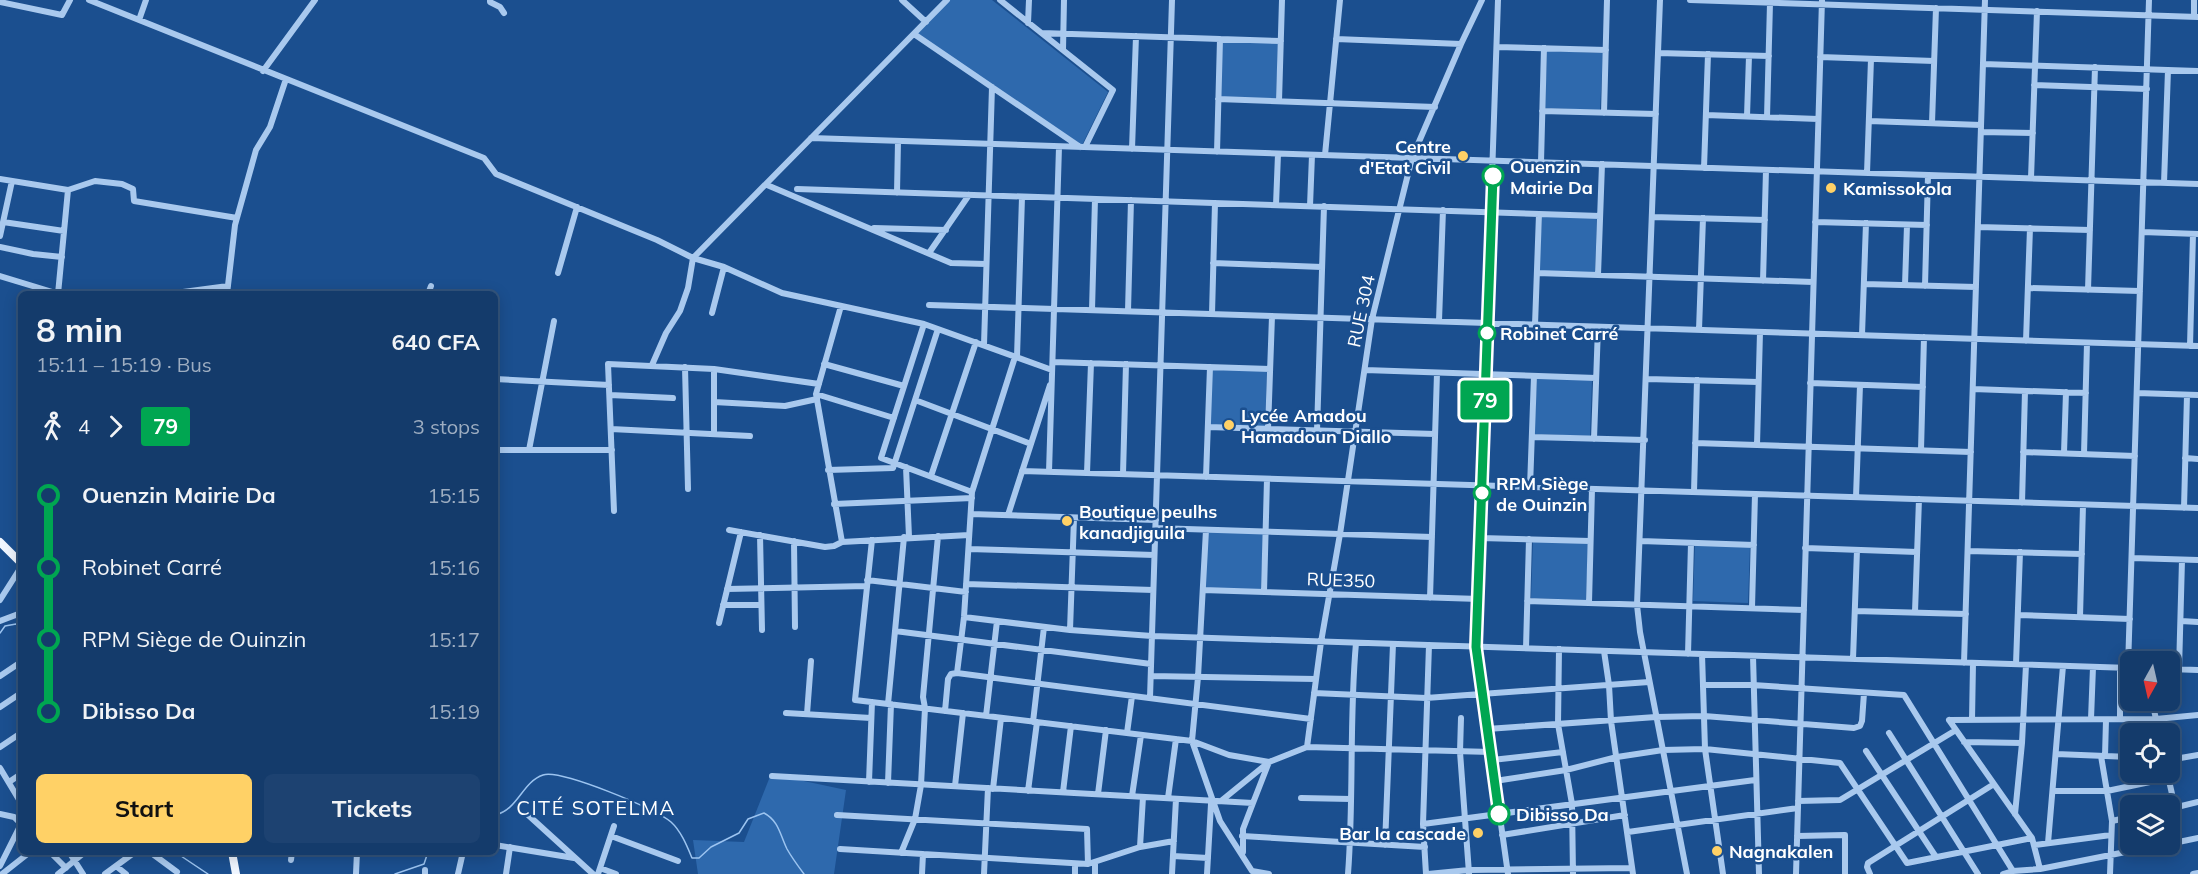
<!DOCTYPE html>
<html lang="en">
<head>
<meta charset="utf-8">
<style>
	body { margin:0; font-family:Mulish,sans-serif; background:#1d4271; color:#f1f3f6; height:100vh; display:flex; flex-direction:column; font-size:22px; white-space:nowrap }
	* { box-sizing:border-box; margin:0 }
	p { font-size:20px; color:#9dadc1 }
	.icon { flex:none; width:33px; height:33px; fill:none; stroke:currentColor; stroke-width:2; stroke-linecap:round; stroke-linejoin:round }
	.map { position:relative; flex:1; overflow:hidden }
	.details { position:absolute; left:18px; top:291px; width:480px; height:564px; display:flex; flex-direction:column; background:#143b6b; border-radius:9px; box-shadow:0 3px 15px #0003,0 0 0 2px #33557e }
	.details>* { flex:none }
	.badge { padding:0 12px; border-radius:4px; font-size:21px; line-height:39px }
	.needle { width:39px; rotate:188deg }
	.buttons { position:absolute; left:2120px; top:651px; display:grid; gap:12px }
	.buttons a { display:grid; place-items:center; width:60px; height:60px; border-radius:9px; background:#143b6b; box-shadow:0 3px 15px #0003,0 0 0 2px #33557e; font-size:30px }
	.map>.badge { position:absolute; translate:-50% -50%; box-shadow:0 0 0 3px #fff }
	.legs { display:flex; align-items:center; gap:9px; height:66px; padding:0 18px; font-size:20px }
	.legs p { margin-inline-start:auto }
	.summary { display:flex; align-items:center; justify-content:space-between; height:102px; padding:0 18px }
	h1 { font-size:33px; font-weight:700; line-height:45px }
	.button { display:flex; gap:12px; margin-top:auto; padding:12px 18px }
	.button a { flex:1; height:69px; border-radius:9px; background:#ffd166; color:#111; font-size:24px; font-weight:700; line-height:69px; text-align:center }
	.button a+a { background:#1d4271; color:#f1f3f6 }
	ul { padding:0 18px; list-style:none }
	li { display:flex; align-items:center; gap:21px; height:72px; font-size:22px }
	li i { display:grid; place-items:center; width:9px; height:100%; margin:0 8px; background:currentColor }
	li i::after { content:''; width:15px; height:15px; margin:-8px; border:4px solid; border-radius:50%; background:#143b6b }
	li p { margin-inline-start:auto }
	li:first-child i { background:linear-gradient(#0000 50%,currentColor 0) }
	li:last-child i { background:linear-gradient(currentColor 50%,#0000 0) }
	.map>svg:first-child { display:block }
	.green { fill:#2e69ad }
	.lines { fill:none; stroke-linecap:round; stroke-linejoin:round }
	.stream { stroke:#9cc4f0; stroke-width:1.5 }
	.minor { stroke:#a9c9ee; stroke-width:6 }
	.major { stroke:#f0f6ff; stroke-width:8 }
	.line-1-casing { stroke:#fff; stroke-width:14 }
	.line-1 { stroke:#00a651; stroke-width:9 }
	.poi-dot { fill:#ffd166; stroke:#1b4f8f; stroke-width:2 }
	.stop-1-dot { fill:#fff; stroke:#00a651; stroke-width:3 }
	.labels { text-anchor:middle; dominant-baseline:central; stroke-width:5; stroke-linejoin:round; paint-order:stroke }
	.poi-label { font-size:18px; font-weight:bold; fill:#fff; stroke:#1b4f8f; text-anchor:start }
	.stop-label { font-size:18px; font-weight:bold; fill:#fff; stroke:#1b4f8f; text-anchor:start }
	.street-label { font-size:18px; fill:#fff; stroke:#1b4f8f }
	.neighbourhood-label { font-size:20px; letter-spacing:1.5px; fill:#fff; stroke:#1b4f8f }
</style>
</head>
<body>
<div class="map">
<svg width="2198" height="874" viewBox="0 0 2198 874">
	<rect width="100%" height="100%" fill="#1b4f8f"/>
	<path class="green" d="M949,0H992L1108,92L1082,145L916,34Z
		M1222,41L1278,43L1276,100L1220,98Z
		M1547,51L1603,53L1600,110L1545,108Z
		M1542,214L1597,217L1595,274L1539,271Z
		M1212,369L1267,371L1265,428L1210,426Z
		M1537,377L1592,380L1590,436L1534,434Z
		M1207,531L1263,533L1261,590L1205,588Z
		M1533,541L1588,543L1586,600L1531,598Z
		M1695,544L1750,546L1748,603L1693,601Z
		M771,774L846,790L834,874H698L693,840L744,842Z"/>
	<g class="lines">
		<path class="stream" d="M0,633L5,626L16,624L21,628
			M495,815C518,810 522,782 543,775C560,769 657,809 671,822C681,831 687,846 692,858H699L711,847L739,833L748,819L764,813C779,821 780,835 787,849C792,858 798,866 804,874
			M175,852L208,874
			M395,874L424,864L428,852"/>
		<path class="minor" d="M89,0L484,158L496,174L657,240L693,258L724,267L782,293L924,324L1052,370
			M490,0V2L500,7L504,13
			M902,0L926,22
			M1000,0L1113,90L1085,147
			M1498,0L1476,647L1508,874
			M1660,0L1637,605L1640,632L1687,874
			M1690,0L2198,17
			M0,2L62,15L70,0
			M2194,16V0
			M139,20L146,0
			M1028,23L1029,0
			M1042,33L1281,41
			M914,34L1080,147
			M1336,39L1461,44
			M1497,47L1606,50
			M1063,50L1064,0
			M1658,53L1769,56
			M1820,57L1934,61
			M1983,64L2198,71
			M263,71L315,0
			M2034,85L2147,89
			M1218,99L1435,107
			M1279,101L1282,0
			M1542,111L1656,114
			M1604,113L1607,0
			M1706,115L1818,119
			M1747,116L1749,56
			M1767,117L1770,3
			M1869,121L1981,125
			M1932,123L1936,8
			M1981,132L2033,133
			M811,138L2198,184
			M1132,149L1136,36
			M1217,152L1220,39
			M1325,155L1340,0
			M1541,162L1544,48
			M1704,168L1708,54
			M1867,173L1871,59
			M2031,178L2037,11
			M0,179L68,190L95,181L122,184L133,189L134,201L237,218
			M2164,183L2168,70
			M767,185L951,263L986,264
			M797,189L1600,216
			M897,193L898,141
			M1276,205L1278,154
			M1310,206L1312,155
			M1652,217L1765,220
			M3,222L64,231
			M1815,222L1927,225
			M1978,227L2090,230
			M874,228L946,230
			M2142,232L2198,234
			M0,236L12,181
			M0,247L33,254L62,257
			M929,253L969,195
			M1213,263L1322,267
			M558,273L577,207
			M1537,273L1813,282
			M1598,275L1602,164
			M0,276L59,294
			M1763,281L1766,170
			M1864,284L1976,287
			M1905,285L1907,225
			M1925,286L1928,175
			M2028,288L2140,291
			M2088,290L2095,67
			M58,294L68,190
			M168,294L228,286
			M227,294L235,225L256,150L270,127L286,79
			M428,294L431,286
			M929,305L2198,346
			M841,306L816,394L842,542
			M1092,310L1095,199
			M1128,311L1131,200
			M712,313L724,267
			M1212,314L1215,203
			M1439,321L1443,210
			M924,324L881,458L972,492
			M1535,325L1539,214
			M1699,330L1703,218
			M1862,335L1866,223
			M2026,341L2030,228
			M984,345L992,87
			M2190,346L2193,234
			M1017,357L1022,197
			M1053,362L1270,369
			M824,364L904,386
			M652,365L666,333L680,311L688,288L693,258L947,0
			M685,367L688,489
			M714,369V434
			M1365,370L1596,378
			M495,379L609,385
			M1647,379L1758,382
			M1810,383L1923,387
			M1973,389L2086,393
			M2137,393L2198,395
			M816,394L894,418
			M610,395L673,398
			M915,400L1031,444
			M714,402L785,406L817,399
			M1208,427L1435,434
			M611,429L750,436
			M1268,429L1272,316
			M1317,431L1324,206
			M1532,437L1645,440
			M1594,439L1598,327
			M1695,443L1971,452
			M1757,445L1760,332
			M495,450H612
			M529,450L554,321
			M1921,450L1924,337
			M2023,452L2135,456
			M2064,453L2066,392
			M2084,454L2087,343
			M2185,458L2198,459
			M906,467L909,537
			M828,470L893,468L938,329
			M1022,471L2198,508
			M1049,472L1059,147
			M1087,473L1091,363
			M1123,474L1126,364
			M931,476L976,342
			M1206,477L1210,367
			M1530,487L1534,376
			M1694,492L1697,380
			M1856,497L1860,385
			M2022,503L2025,391
			M834,504L972,498
			M2184,508L2187,395
			M614,511L608,364L714,369L819,384
			M971,514L1156,520
			M1008,515L1050,385
			M1155,528L1432,537
			M729,530L825,547L834,546L842,542L969,535
			M1206,530L1198,677L1192,741L1220,821L1252,871L1269,874
			M760,535L762,630
			M1481,538L1590,541
			M872,540L855,700L1192,741L1229,755L1269,762L1307,747L1491,752
			M794,541L795,627
			M1641,541L1754,545
			M1805,548L1917,552
			M969,549L1154,555
			M1968,551L2082,554
			M2132,558L2198,560
			M867,580L966,592
			M966,584L1153,590
			M727,589L867,586
			M1203,590L1479,599
			M1264,592L1267,479
			M1430,598L1437,373
			M0,600L21,567
			M1527,601L1804,610
			M1589,603L1592,489
			M723,605H761
			M1752,608L1755,494
			M1855,611L1966,614
			M1915,612L1919,499
			M2018,615L2130,619
			M964,617L1070,630L1152,636L2130,668
			M2080,617L2083,505
			M0,621L21,613
			M2181,621L2198,622
			M719,623L741,532
			M1070,630L1074,518
			M895,631L1151,664
			M1526,648L1529,539
			M1559,649L1558,724L1572,804L1573,874
			M1604,651L1609,685L1611,721L1633,874
			M1688,654L1691,543
			M1702,654L1705,749L1723,874
			M1753,656L1759,874
			M1853,659L1857,550
			M1964,663L1985,0
			M2016,664L2020,552
			M2128,668L2149,0
			M2169,669L2198,670
			M2179,670L2182,560
			M957,673L964,617L972,492L1015,357
			M0,676L21,662
			M1151,676L1316,679
			M1703,685H1753L1904,695L2013,871
			M1314,693L1426,698L1649,682
			M1150,698L1172,0
			M2152,700L2159,734
			M888,704L904,537
			M0,707L21,693
			M945,711L948,679L951,674L957,673L1311,719
			M786,713L871,718
			M807,714L811,661
			M986,716L997,621
			M1461,718L1460,752L1469,873
			M2091,719L2093,667
			M2120,719V668
			M1949,720L2156,719L2198,715
			M1949,720L2032,838L2040,869
			M1972,720L1973,663
			M1033,722L1044,627
			M1487,729L1656,717L1704,716L1854,728L1860,726L1862,721L1864,693
			M1127,733L1132,696
			M1889,733L1978,874
			M1964,742L2022,743
			M0,747L21,733
			M1307,747L1321,642L1340,534L1372,319L1412,158L1461,44L1482,0
			M1866,751L1936,857
			M2056,754L2130,757
			M2101,756L2112,821L2110,874
			M2105,756L2106,720
			M1492,760L1563,752
			M2169,760L2198,755
			M0,768L21,803
			M2167,772L2175,807
			M772,776L1253,803L1269,762
			M1495,781L1566,770L1617,757L1663,750L1705,749L1840,763L1907,863L2032,838
			M9,782L21,774
			M869,782L872,702
			M888,783L891,704
			M955,786L963,713
			M993,789L1001,718
			M1028,791L1037,722
			M2053,791H2107L2169,778
			M1063,792L1071,726
			M1098,794L1106,730
			M1132,796L1141,735
			M1168,798L1176,739
			M1301,798L1351,799
			M1221,801L1269,762
			M1798,801L1840,800L1956,730
			M2169,809L2198,802
			M0,814L14,817L21,824
			M527,814L593,874
			M2015,814L2022,743L2026,665
			M837,815L1087,829L1088,864
			M2112,821L2130,817
			M1423,824L1755,780
			M1628,832L1798,808
			M1502,835L1625,815
			M611,836L678,861
			M1242,836L1425,847
			M1797,836L1845,835V874
			M2048,843L2063,666
			M2169,844L2198,838
			M495,845L574,858
			M1385,845L1393,644
			M2035,845L2111,835
			M1140,847L1143,797
			M840,849L1088,864L1140,847L1174,841
			M50,852L66,868
			M69,852L83,874
			M150,852L177,872
			M1243,852V829L1253,803
			M901,853L915,819L921,785L925,708L923,697L938,536
			M1173,856L1208,858
			M291,860L292,852
			M1095,862V874
			M0,866L21,824
			M116,866L126,874
			M600,868L616,874
			M2,874L30,852
			M58,874L85,852
			M105,874L135,852
			M356,874L357,852
			M425,874V870
			M458,874L463,852
			M506,874L510,847
			M598,874L614,826
			M922,874L923,854
			M984,874L988,788
			M1075,874V864
			M1172,874L1176,799
			M1207,874L1211,804
			M1348,874C1354,797 1349,720 1356,643
			M1426,874L1423,824L1429,645
			M1428,874L1469,870L1632,868
			M1796,874L1822,0
			M1870,874L1867,867L1868,863L1994,784
			M2003,874L2013,871L2040,869L2166,844
			M2193,874L2198,873"/>
		<path class="major" d="M0,542L21,563
			M232,852L236,874"/>
	</g>
	<g class="lines">
		<g class="line-1-casing">
			<path id="line-1" d="M1493,176L1476,647L1499,814"/>
		</g>
		<use href="#line-1" class="line-1"/>
	</g>
	<g class="poi-dot">
		<circle cx="1463" cy="156" r="6"/>
		<circle cx="1831" cy="188" r="6"/>
		<circle cx="1229" cy="425" r="6"/>
		<circle cx="1067" cy="521" r="6"/>
		<circle cx="1478" cy="833" r="6"/>
		<circle cx="1717" cy="851" r="6"/>
	</g>
	<g class="stop-1-dot">
		<circle cx="1493" cy="176" r="10"/>
		<circle cx="1487" cy="333" r="8"/>
		<circle cx="1482" cy="493" r="8"/>
		<circle cx="1499" cy="814" r="10"/>
	</g>
	<g class="labels">
		<g class="poi-label">
			<text x="1451" y="146" text-anchor="end">Centre<tspan x="1451" dy="21">d'Etat Civil</tspan></text>
			<text x="1843" y="188">Kamissokola</text>
			<text x="1241" y="415">Lycée Amadou<tspan x="1241" dy="21">Hamadoun Diallo</tspan></text>
			<text x="1079" y="511">Boutique peulhs<tspan x="1079" dy="21">kanadjiguila</tspan></text>
			<text x="1466" y="833" text-anchor="end">Bar la cascade</text>
			<text x="1729" y="851">Nagnakalen</text>
		</g>
		<g class="stop-label">
			<text x="1510" y="166">Ouenzin<tspan x="1510" dy="21">Mairie Da</tspan></text>
			<text x="1500" y="333">Robinet Carré</text>
			<text x="1496" y="483">RPM Siège<tspan x="1496" dy="21">de Ouinzin</tspan></text>
			<text x="1516" y="814">Dibisso Da</text>
		</g>
		<g class="street-label">
			<text transform="translate(1361 311) rotate(-78)">RUE 304</text>
			<text transform="translate(1341 580) rotate(2)">RUE350</text>
		</g>
		<g class="neighbourhood-label">
			<text x="596" y="807">CITÉ SOTELMA</text>
		</g>
	</g>
</svg>
<div class="buttons">
<a><svg class="needle" viewBox="-14 -14 28 28"><path d="M0-13l5 13h-10z" fill="#e53935"/><path d="M0 13l5-13h-10z" fill="#9dadc1"/></svg></a>
<a><svg class="icon" aria-label="locate" viewBox="0 0 24 24"><circle cx="12" cy="12" r="6"/><path d="M12 2v4M12 18v4M2 12h4M18 12h4"/></svg></a>
<a><svg class="icon" aria-label="layers" viewBox="0 0 24 24"><path d="M12 4l9 5-9 5-9-5zM3 14l9 5 9-5"/></svg></a>
</div>
<b class="badge" style="left:1485px;top:400px;background:#00a651;color:#fff">79</b>
<section class="details">
<div class="summary"><div><h1>8 min</h1><p>15:11 – 15:19 · Bus</p></div><b>640 CFA</b></div>
<div class="legs"><svg class="icon" aria-label="walk" viewBox="0 0 24 24"><circle cx="13" cy="4" r="2"/><path d="M13 8l-2 6 4 7M11 14l-3 7M7 12l3-4h3l4 4"/></svg>4<svg class="icon" aria-label="forward" viewBox="0 0 24 24"><path d="M9 5l7 7-7 7"/></svg><b class="badge" style="background:#00a651;color:#fff">79</b><p>3 stops</p></div>
<ul>
<li><i style="color:#00a651"></i><b>Ouenzin Mairie Da</b><p>15:15</p></li>
<li><i style="color:#00a651"></i><span>Robinet Carré</span><p>15:16</p></li>
<li><i style="color:#00a651"></i><span>RPM Siège de Ouinzin</span><p>15:17</p></li>
<li><i style="color:#00a651"></i><b>Dibisso Da</b><p>15:19</p></li>
</ul>
<div class="button"><a>Start</a><a>Tickets</a></div>
</section>
</div>
</body>
</html>
